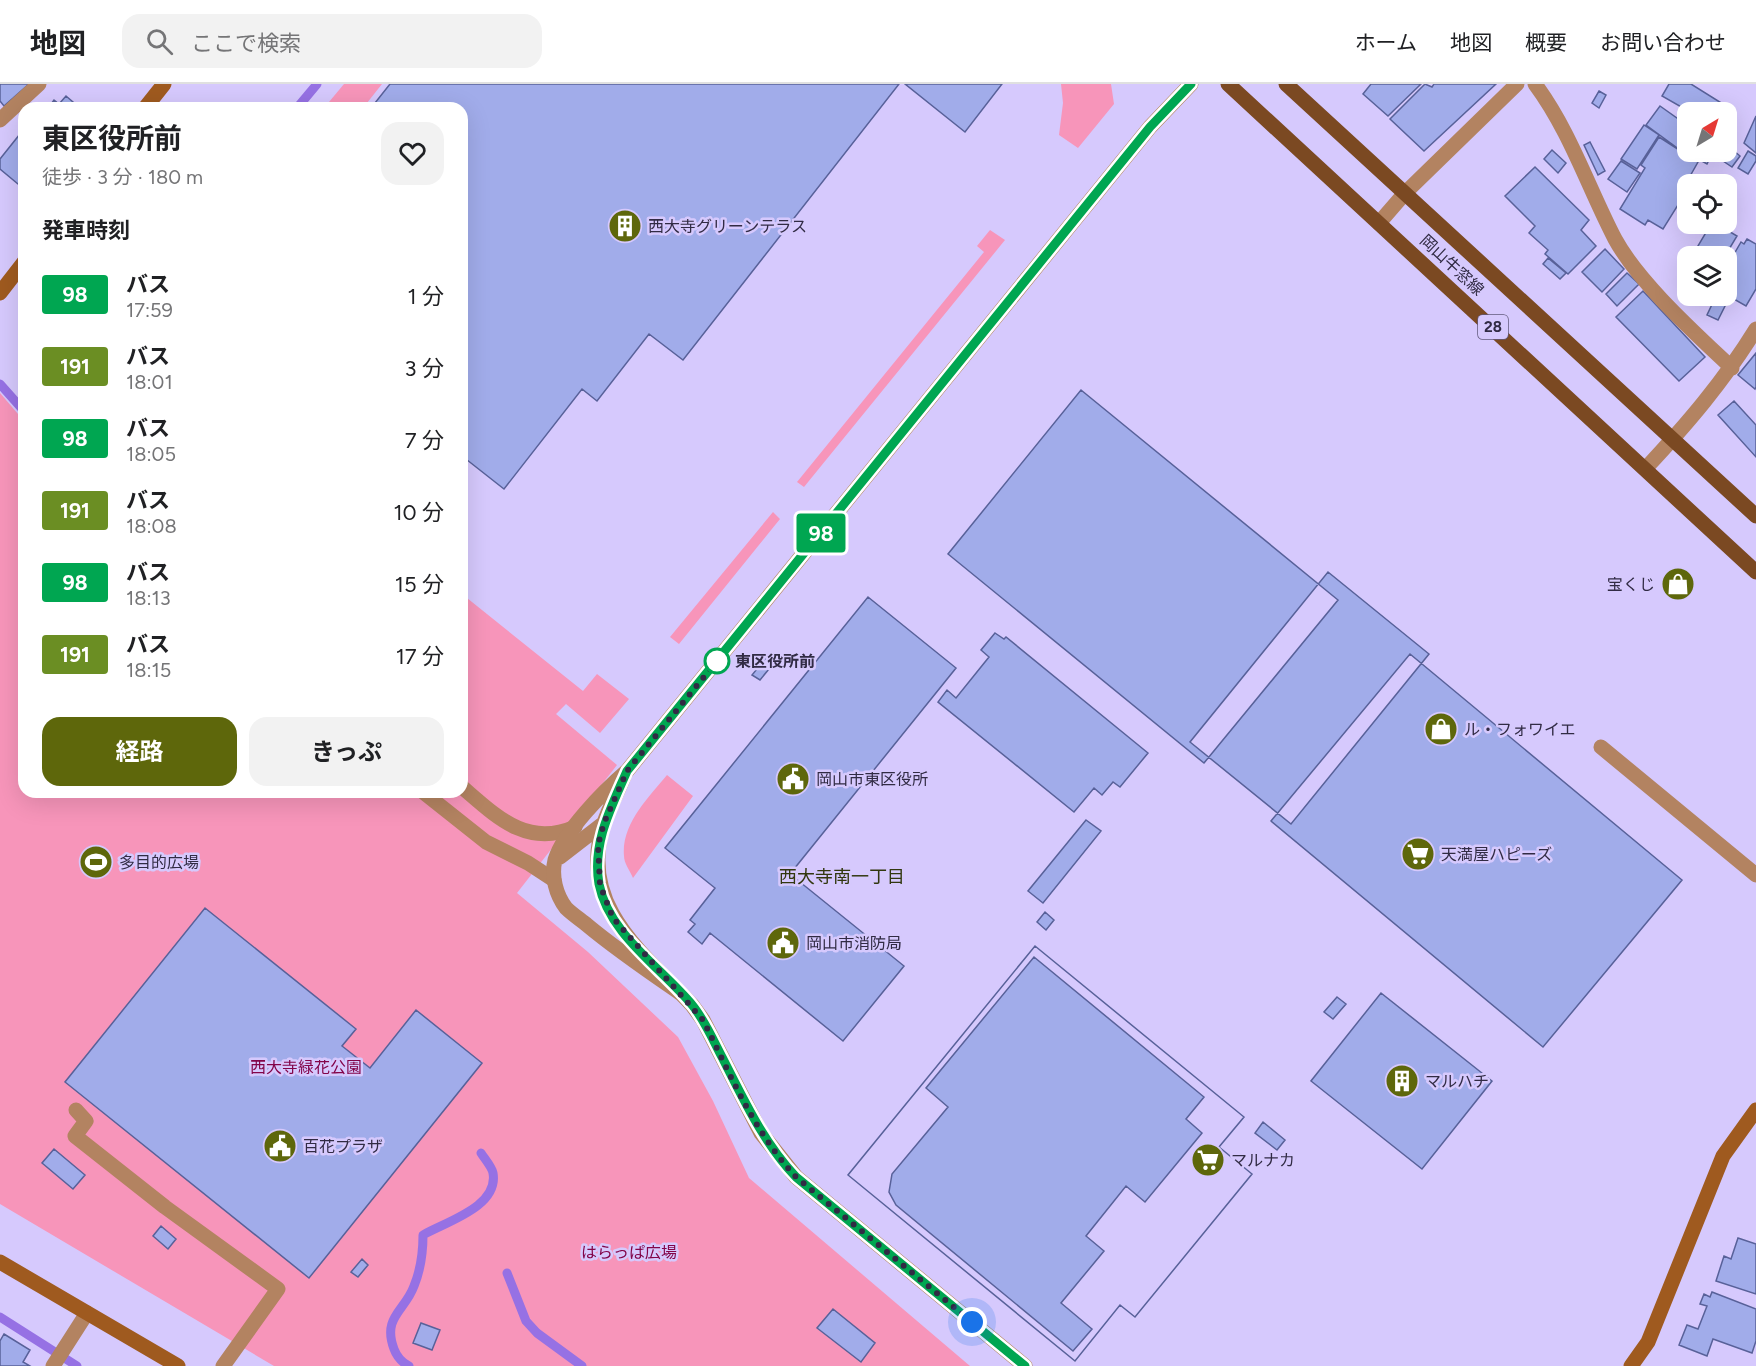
<!DOCTYPE html>
<html lang="ja">
<head>
<meta charset="utf-8">
<style>
	body { margin:0; font-family:Figtree,"Noto Sans JP",sans-serif; background:#f2f2f2; color:#202124; height:100vh; display:flex; flex-direction:column; font-size:22px; white-space:nowrap }
	* { box-sizing:border-box; margin:0 }
	p { font-size:20px; color:#757577 }
	.icon { flex:none; width:33px; height:33px; fill:none; stroke:currentColor; stroke-width:2; stroke-linecap:round; stroke-linejoin:round }
	.map { position:relative; flex:1; overflow:hidden }
	.panel { position:absolute; left:18px; top:18px; width:450px; height:696px; display:flex; flex-direction:column; background:#fff; border-radius:18px; box-shadow:0 6px 24px #0002 }
	.panel>* { flex:none }
	.badge { padding:0 12px; border-radius:4px; font-size:21px; line-height:39px }
	.needle { width:39px; rotate:38deg }
	.tools { position:absolute; left:1677px; top:18px; display:grid; gap:12px }
	.tools a { display:grid; place-items:center; width:60px; height:60px; border-radius:12px; background:#fff; box-shadow:0 6px 24px #0002; font-size:30px }
	.you { position:absolute; width:30px; height:30px; margin:-15px; border:4px solid #fff; border-radius:50%; background:#1a73e8; box-shadow:0 0 0 9px #1a73e833 }
	.map>.badge { position:absolute; translate:-50% -50%; box-shadow:0 0 0 3px #fff }
	h2 { padding:0 24px; font-size:22px; line-height:54px }
	.round { display:grid; place-items:center; flex:none; width:63px; height:63px; border-radius:18px; background:#f2f2f2 }
	.overview { display:flex; align-items:center; justify-content:space-between; height:102px; padding:0 24px }
	h1 { font-size:28px; font-weight:700; line-height:45px }
	.button { display:flex; gap:12px; margin-top:auto; padding:12px 24px }
	.button a { flex:1; height:69px; border-radius:18px; background:#5e670b; color:#fff; font-size:24px; font-weight:700; line-height:69px; text-align:center }
	.button a+a { background:#f2f2f2; color:#202124 }
	ul { padding:0; list-style:none }
	li { display:flex; align-items:center; gap:18px; height:72px; padding:0 24px }
	li div { flex:1 }
	li b { display:block; font-size:22px }
	li em { font-style:normal }
	li .badge { min-width:66px; font-weight:700; text-align:center }
	header { display:flex; align-items:center; gap:36px; box-sizing:border-box; height:84px; padding:0 30px; background:#fff; border-bottom:2px solid #e0e0e0 }
	header strong { font-size:28px }
	nav { display:flex; gap:33px; margin-inline-start:auto; font-size:21px }
	.search { width:420px; height:54px; background:#f2f2f2; display:flex; align-items:center; gap:15px; box-sizing:border-box; padding:0 21px; border-radius:18px; color:#757577; font-size:22px }
	.map>svg:first-child { display:block }
	.green { fill:#f795ba }
	.lines { fill:none; stroke-linecap:round; stroke-linejoin:round }
	.stream { stroke:#9671e4; stroke-width:9 }
	.building { fill:#a1acea; stroke:#586199; stroke-width:1.5; fill-rule:evenodd }
	.lane { stroke:#b38361; stroke-width:15 }
	.street { stroke:#b38361; stroke-width:15 }
	.secondary { stroke:#9f5a1f; stroke-width:15 }
	.primary { stroke:#7b4922; stroke-width:15 }
	.line-casing { stroke:#fff; stroke-width:14 }
	.line { stroke:#00a651; stroke-width:9 }
	.walk { stroke:#312b44; stroke-width:6; stroke-dasharray:0 10.8 }
	.stop-dot { fill:#fff; stroke:#00a651; stroke-width:3 }
	.labels { text-anchor:middle; dominant-baseline:central; stroke-width:5; stroke-linejoin:round; paint-order:stroke }
	.shield { fill:#d6c9fd; stroke:#625a7c; stroke-width:1.5 }
	.shield-label { font-size:15px; font-weight:bold; fill:#312b44 }
	.poi-label { font-size:16px; fill:#312b44; stroke:#d6c9fd; text-anchor:start }
	.street-label { font-size:16px; fill:#312b44; stroke:#d6c9fd }
	.stop-label { font-size:16px; font-weight:bold; fill:#312b44; stroke:#d6c9fd; text-anchor:start }
	.park-label { font-size:16px; fill:#820449; stroke:#d6c9fd }
	.neighbourhood-label { font-size:18px; fill:#32370f; stroke:#d6c9fd }
</style>
</head>
<body>
<header>
<strong>地図</strong>
<div class="search"><svg class="icon" aria-label="search" viewBox="0 0 24 24"><circle cx="10" cy="10" r="6"/><path d="M15 15l6 6"/></svg>ここで検索</div>
<nav><a>ホーム</a><a>地図</a><a>概要</a><a>お問い合わせ</a></nav>
</header>
<div class="map">
<svg width="1756" height="1282" viewBox="0 0 1756 1282">
	<rect width="100%" height="100%" fill="#d6c9fd"/>
	<path class="green" d="M344,0H382L363,24H324Z
		M1061,0H1111L1114,20L1078,64L1059,51L1063,19Z
		M990,146L1005,156L804,403L797,398L984,168L977,162Z
		M0,309L24,337V708H462V510L583,607L597,590L629,615L600,649L566,620L556,630L617,681L517,809L588,868L678,953L713,1017L749,1094L970,1282H274L0,1120Z
		M773,428L780,435L679,560L670,553Z
		M667,691L693,712L633,794C630,787 624,779 624,772C621,740 649,713 667,691Z"/>
	<g class="lines">
		<path class="stream" d="M297,24L317,0
			M0,300L24,327
			M507,1189L526,1237L537,1249L582,1282
			M0,1233L77,1282
			M409,1282C401,1278 397,1273 394,1265C382,1233 405,1227 414,1202C421,1185 423,1168 423,1151C445,1138 499,1123 493,1089C492,1083 484,1074 481,1069"/>
	</g>
	<path class="building" d="M0,0H29L4,22L0,17Z
		M390,0H899L683,276L649,250L597,317L582,305L504,405L462,372V24H371Z
		M905,0H1002L965,48Z
		M1371,0H1421L1388,32L1363,10Z
		M1425,0L1432,3L1434,0H1496L1424,67L1390,35Z
		M1669,0H1691L1731,25L1726,33V28H1690L1662,12Z
		M1599,7L1606,11L1599,24L1592,19Z
		M66,12L80,24H48L54,16L59,20Z
		M1660,22L1688,42V68H1719L1713,76L1710,74L1707,80L1693,72L1691,74L1646,41Z
		M1756,32V69L1744,59Z
		M1644,41L1659,51L1637,85L1621,75Z
		M24,45V105L0,85V75Z
		M1659,53L1698,78L1689,94L1692,96L1688,105L1663,145L1648,136L1645,141L1620,125L1645,84L1641,81Z
		M1590,58L1605,87L1598,91L1584,61Z
		M1727,61L1740,72L1732,83L1717,73L1722,68H1726Z
		M1552,66L1566,79L1558,89L1544,75Z
		M1748,67L1756,72V77L1748,90L1738,84Z
		M1621,77L1640,89L1627,108L1608,95Z
		M1535,83L1589,136L1581,146L1596,162L1568,190L1545,170L1548,166L1529,149L1535,142L1505,112Z
		M1711,140H1717L1737,152L1725,172H1692Z
		M1747,155L1756,160V205L1746,222L1732,214L1735,209L1726,205V184L1741,158L1744,160Z
		M1605,165L1624,185L1602,208L1582,188Z
		M1548,174L1566,189L1560,195L1543,180Z
		M1627,189L1639,200L1617,222L1606,210Z
		M1643,207L1705,273L1679,297L1616,233Z
		M1716,212L1729,214L1718,236L1707,231Z
		M1756,269V303L1755,305L1738,291Z
		M1081,306L1338,516L1204,679L948,470Z
		M1734,317L1756,341V373L1718,331Z
		M1328,488L1429,570L1291,740L1190,658Z
		M868,513L956,584L790,790L904,882L843,957L710,849L702,860L688,848L695,840L690,836L715,804L665,764Z
		M995,549L1004,555L1006,553L1148,669L1120,703L1113,698L1102,711L1094,704L1074,728L938,618L947,606L956,614L989,573L981,566Z
		M1410,570L1682,796L1543,963L1271,737Z
		M766,574L773,580L760,596L752,591Z
		M1086,736L1101,747L1043,819L1028,807Z
		M205,824L356,945L342,962L370,984L416,926L482,979L309,1194L65,998Z
		M1045,828L1054,836L1046,846L1037,838Z
		M1035,862L1244,1033L1219,1063L1252,1090L1135,1233L1120,1221L1075,1277L848,1091ZM1034,873L1204,1013L1186,1035L1202,1049L1145,1118L1126,1102L1086,1152L1104,1167L1061,1219L1092,1245L1073,1267L896,1121L889,1108L892,1090L948,1023L926,1004Z
		M1035,862L1244,1033L1219,1063L1252,1090L1135,1233L1120,1221L1075,1277L848,1091Z
		M1381,909L1492,997L1422,1085L1311,997Z
		M1337,913L1346,920L1333,935L1324,928Z
		M1263,1038L1285,1056L1277,1066L1255,1049Z
		M54,1065L85,1091L73,1105L42,1079Z
		M161,1142L176,1155L168,1165L153,1152Z
		M1738,1154L1756,1160V1210L1716,1197L1724,1172L1731,1175Z
		M362,1175L368,1181L358,1193L351,1188Z
		M1712,1208L1756,1225V1257L1752,1269L1713,1255L1707,1272L1679,1261L1687,1241L1698,1245L1707,1222L1700,1220L1704,1210L1710,1213Z
		M833,1225L875,1259L861,1278L817,1244Z
		M421,1239L440,1246L432,1266L413,1259Z
		M4,1250L30,1266L23,1278L30,1282H0V1257Z"/>
	<g class="lines">
		<path class="lane" d="M1601,663L1756,791
			M462,703C497,733 527,764 575,743
			M423,708L486,758L528,779L554,796
			M76,1026L86,1037L75,1052L165,1123L278,1205L223,1282"/>
		<path class="street" d="M1535,0C1570,47 1588,103 1615,155C1639,199 1695,249 1732,284
			M0,36L39,0
			M1379,139L1405,109L1517,0
			M1646,384C1687,340 1724,297 1756,245
			M624,692C618,708 609,723 604,739C577,820 642,869 692,921L703,936L761,1049L796,1093L1025,1282
			M560,773L604,739
			M680,909C648,887 617,866 587,841C581,836 572,830 566,824C556,811 551,792 555,776C564,747 604,707 627,687L1150,43L1191,0
			M53,1282L87,1229"/>
		<path class="secondary" d="M145,24L164,0
			M0,209L24,178
			M0,1178L178,1282
			M1631,1282L1648,1258L1723,1072L1756,1026"/>
		<path class="primary" d="M1228,0L1756,488
			M1286,0L1756,432"/>
	</g>
	<g class="lines">
		<g class="line-casing">
			<path id="line" d="M1025,1282L796,1093C763,1058 744,1016 722,973C713,956 705,937 693,922C662,884 609,851 599,800C592,759 611,724 627,687L1150,43L1191,0"/>
		</g>
		<use href="#line" class="line"/>
		<path class="walk" d="M717,577L627,687L604,739L598,761L600,801L613,834L703,936C730,990 754,1048 796,1093L972,1238"/>
	</g>
	<defs>
		<g id="building-disc" transform="scale(1.725)"><circle r="9.5" fill="#5e670b" stroke="#d6c9fd"/><path d="M-4-6H4V6H1V3H-1V6H-4ZM-2.5-4.3h1.7v1.8h-1.7ZM.8-4.3h1.7v1.8H.8ZM-2.5-1h1.7V.8h-1.7ZM.8-1h1.7V.8H.8Z" fill="#fff"/></g>
		<g id="shop-disc" transform="scale(1.725)"><circle r="9.5" fill="#5e670b" stroke="#d6c9fd"/><path d="M-5-2.5h2.3a2.7 3.5 0 0 1 5.4 0H5L5.5 6h-11ZM-1.5-2.5h3a1.5 2.3 0 0 0-3 0Z" fill="#fff"/></g>
		<g id="civic-disc" transform="scale(1.725)"><circle r="9.5" fill="#5e670b" stroke="#d6c9fd"/><path d="M-.6-6.5H3V-4.5H.6V-3L4-1V1h2V6H-6V1h2V-1L-.6-3ZM-1.2 2.5V6h2.4V2.5Z" fill="#fff"/></g>
		<g id="supermarket-disc" transform="scale(1.725)"><circle r="9.5" fill="#5e670b" stroke="#d6c9fd"/><path d="M-6-5.5h2.5l.6 2H6L4.5 2H-2.5L-4.4-4H-6ZM-1.5 3.2a1.3 1.3 0 1 0 .1 0ZM3 3.2a1.3 1.3 0 1 0 .1 0Z" fill="#fff"/></g>
		<g id="stadium-disc" transform="scale(1.725)"><circle r="9.5" fill="#5e670b" stroke="#d6c9fd"/><path d="M0-5a6.5 5 0 1 0 0 10a6.5 5 0 1 0 0-10ZM-3.5-1.8h7v3.6h-7Z" fill="#fff"/></g>
	</defs>
	<g fill-rule="evenodd">
		<use href="#building-disc" x="625" y="142"/>
		<use href="#shop-disc" x="1678" y="500"/>
		<use href="#shop-disc" x="1441" y="645"/>
		<use href="#civic-disc" x="793" y="695"/>
		<use href="#supermarket-disc" x="1418" y="770"/>
		<use href="#stadium-disc" x="96" y="778"/>
		<use href="#civic-disc" x="783" y="859"/>
		<use href="#building-disc" x="1402" y="997"/>
		<use href="#civic-disc" x="280" y="1062"/>
		<use href="#supermarket-disc" x="1208" y="1076"/>
	</g>
	<circle class="stop-dot" cx="717" cy="577" r="12"/>
	<g class="labels">
		<rect class="shield" x="1478" y="231" width="30" height="24" rx="4.5"/>
		<g class="shield-label">
			<text x="1493" y="243">28</text>
		</g>
		<g class="poi-label">
			<text x="648" y="142">西大寺グリーンテラス</text>
			<text x="1655" y="500" text-anchor="end">宝くじ</text>
			<text x="1464" y="645">ル・フォワイエ</text>
			<text x="816" y="695">岡山市東区役所</text>
			<text x="1441" y="770">天満屋ハピーズ</text>
			<text x="119" y="778">多目的広場</text>
			<text x="806" y="859">岡山市消防局</text>
			<text x="1425" y="997">マルハチ</text>
			<text x="303" y="1062">百花プラザ</text>
			<text x="1231" y="1076">マルナカ</text>
		</g>
		<g class="street-label">
			<text transform="translate(1452 181) rotate(43)">岡山牛窓線</text>
		</g>
		<g class="stop-label">
			<text x="735" y="577">東区役所前</text>
		</g>
		<g class="park-label">
			<text x="306" y="983">西大寺緑花公園</text>
			<text x="629" y="1168">はらっぱ広場</text>
		</g>
		<g class="neighbourhood-label">
			<text x="842" y="793">西大寺南一丁目</text>
		</g>
	</g>
</svg>
<div class="tools">
<a><svg class="needle" viewBox="-14 -14 28 28"><path d="M0-13l5 13h-10z" fill="#e53935"/><path d="M0 13l5-13h-10z" fill="#757577"/></svg></a>
<a><svg class="icon" aria-label="locate" viewBox="0 0 24 24"><circle cx="12" cy="12" r="6"/><path d="M12 2v4M12 18v4M2 12h4M18 12h4"/></svg></a>
<a><svg class="icon" aria-label="layers" viewBox="0 0 24 24"><path d="M12 4l9 5-9 5-9-5zM3 14l9 5 9-5"/></svg></a>
</div>
<div class="you" style="left:972px;top:1238px"></div>
<b class="badge" style="left:821px;top:449px;background:#00a651;color:#fff">98</b>
<section class="panel">
<div class="overview"><div><h1>東区役所前</h1><p>徒歩 · 3 分 · 180 m</p></div><a class="round"><svg class="icon" aria-label="heart" viewBox="0 0 24 24"><path d="M12 20l-8-8c-3-5 5-10 8-4 3-6 11-1 8 4z"/></svg></a></div>
<h2>発車時刻</h2>
<ul>
<li><span class="badge" style="background:#00a651;color:#fff">98</span><div><b>バス</b><p>17:59</p></div><em>1 分</em></li>
<li><span class="badge" style="background:#6b8e23;color:#fff">191</span><div><b>バス</b><p>18:01</p></div><em>3 分</em></li>
<li><span class="badge" style="background:#00a651;color:#fff">98</span><div><b>バス</b><p>18:05</p></div><em>7 分</em></li>
<li><span class="badge" style="background:#6b8e23;color:#fff">191</span><div><b>バス</b><p>18:08</p></div><em>10 分</em></li>
<li><span class="badge" style="background:#00a651;color:#fff">98</span><div><b>バス</b><p>18:13</p></div><em>15 分</em></li>
<li><span class="badge" style="background:#6b8e23;color:#fff">191</span><div><b>バス</b><p>18:15</p></div><em>17 分</em></li>
</ul>
<div class="button"><a>経路</a><a>きっぷ</a></div>
</section>
</div>
</body>
</html>
